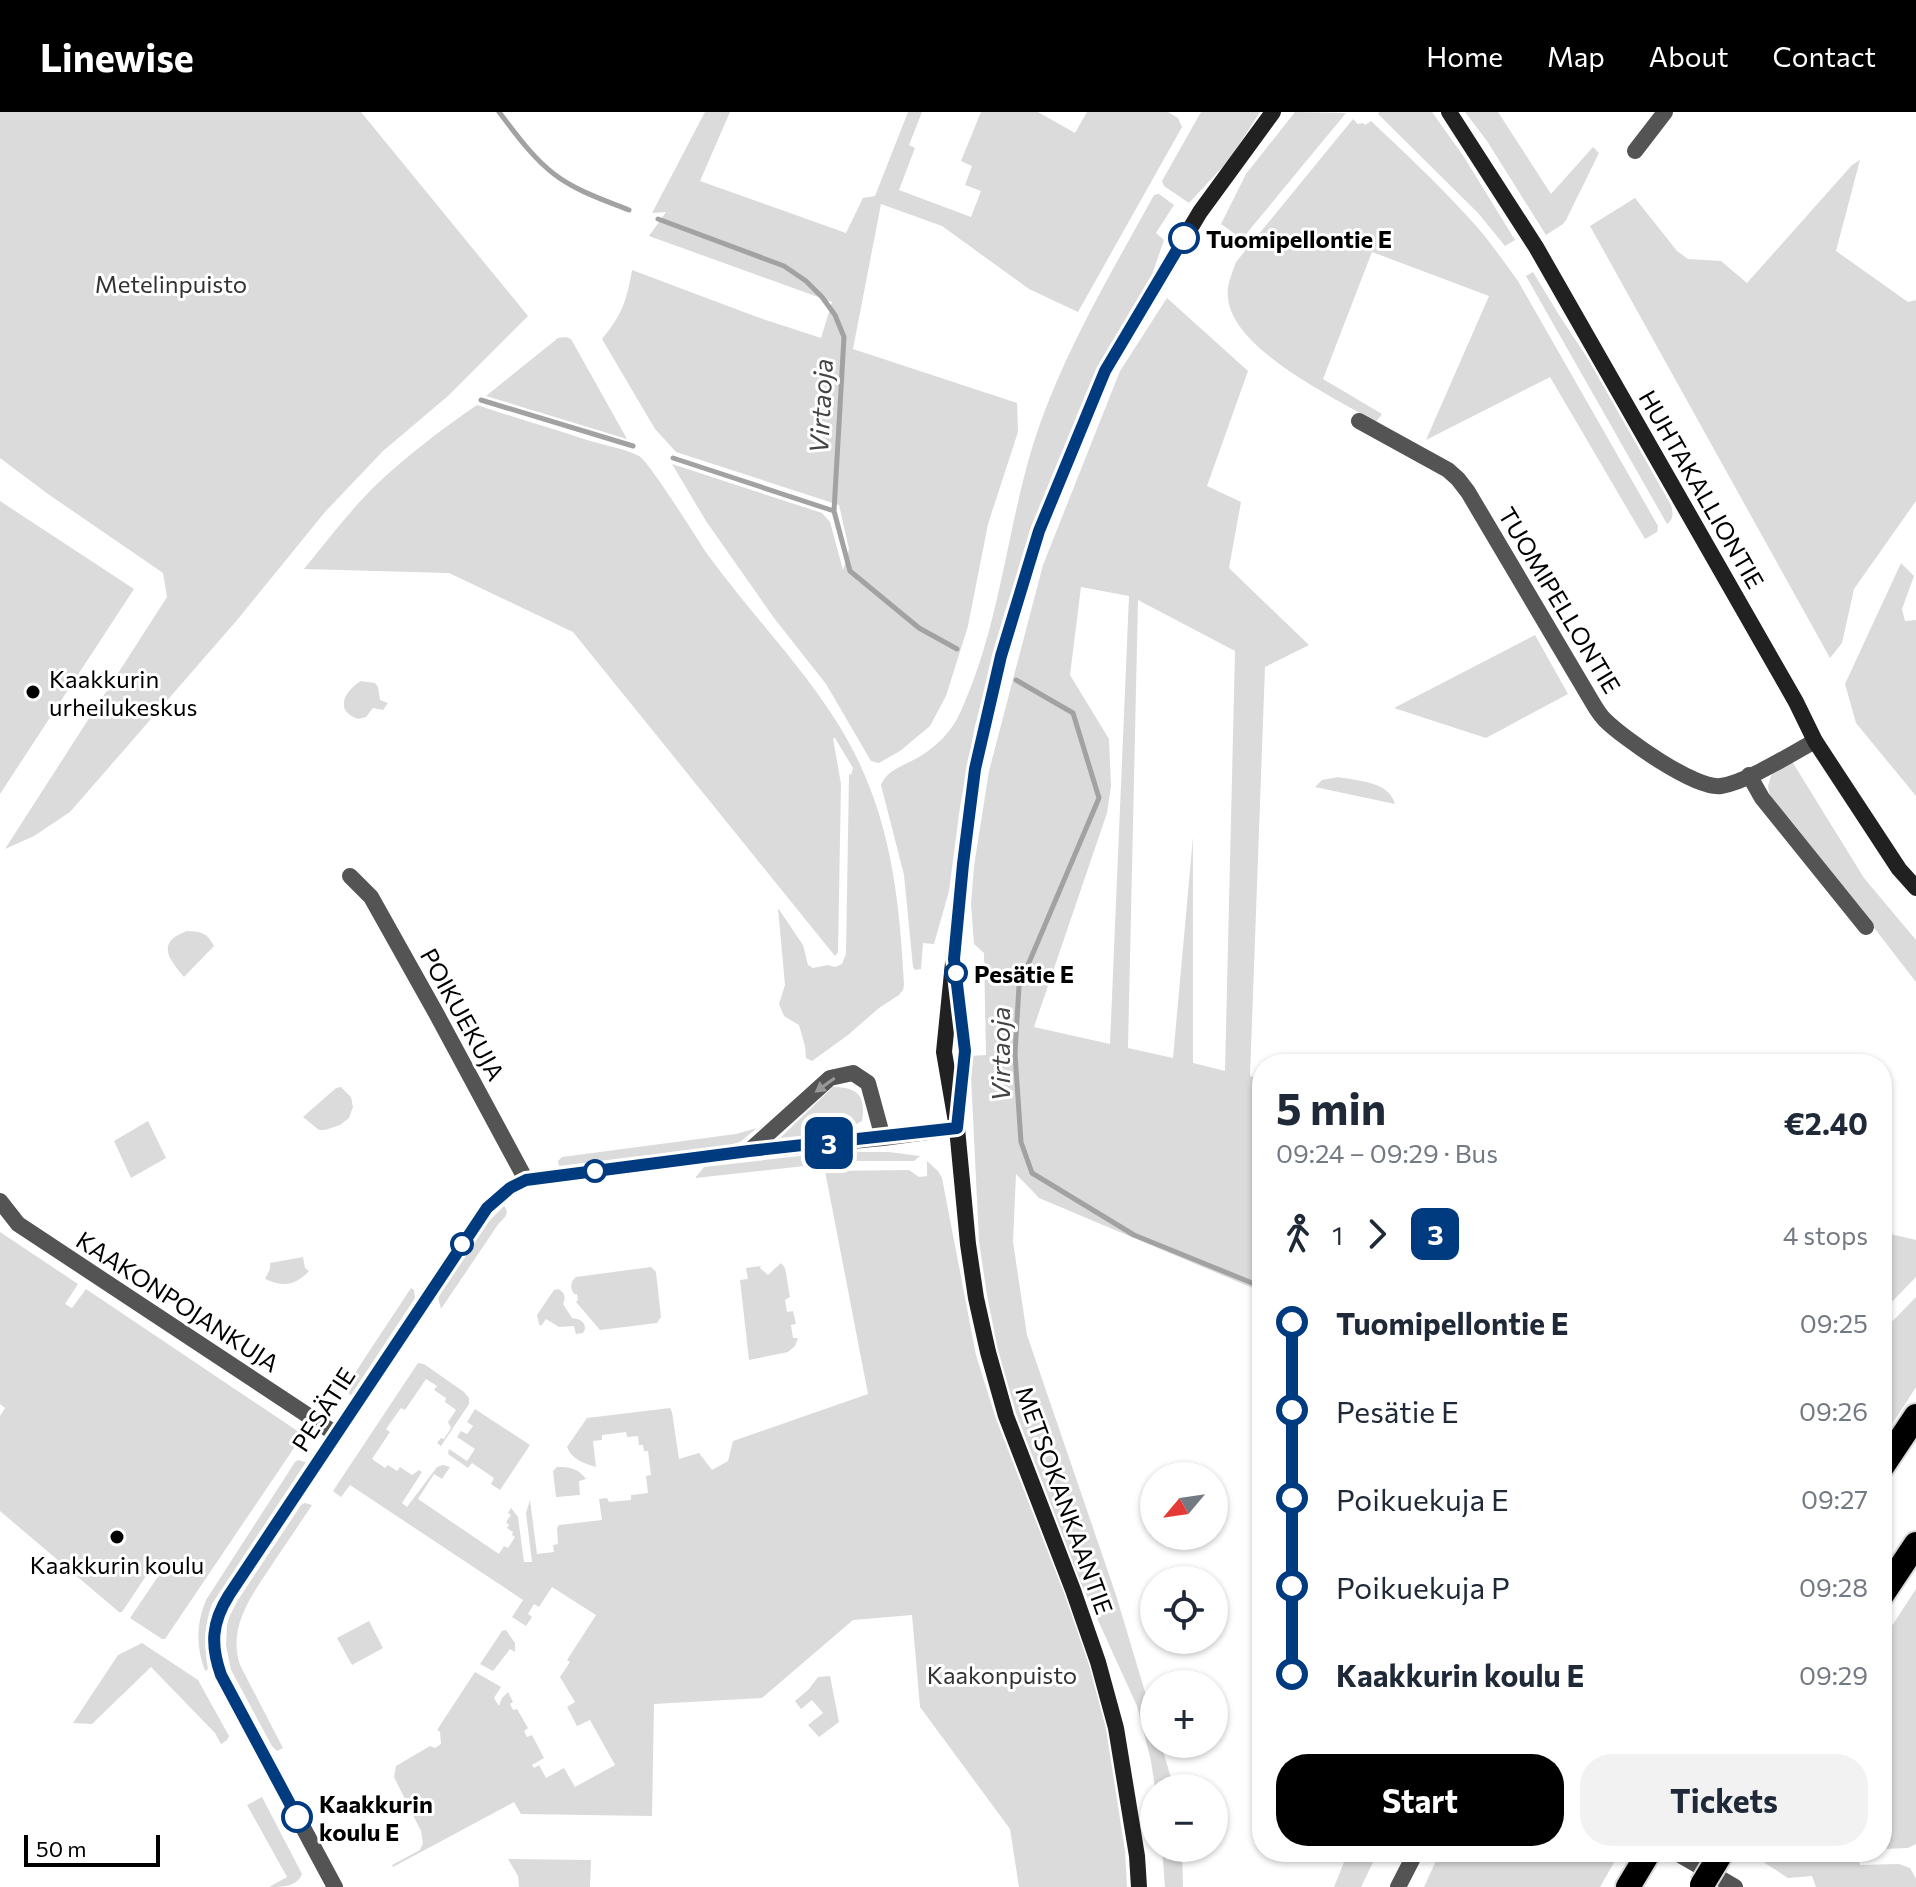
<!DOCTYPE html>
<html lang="en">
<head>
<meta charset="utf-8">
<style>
	body { margin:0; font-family:Commissioner,sans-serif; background:#f2f2f3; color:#1f2937; height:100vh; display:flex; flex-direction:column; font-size:30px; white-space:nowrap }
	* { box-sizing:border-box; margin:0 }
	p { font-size:26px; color:#747a83 }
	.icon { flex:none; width:44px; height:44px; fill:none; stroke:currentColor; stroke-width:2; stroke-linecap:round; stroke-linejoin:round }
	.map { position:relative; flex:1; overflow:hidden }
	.side { position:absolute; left:1252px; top:942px; width:640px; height:808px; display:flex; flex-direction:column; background:#fff; border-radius:32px; box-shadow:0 2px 6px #0004 }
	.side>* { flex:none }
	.badge { padding:0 16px; border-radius:12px; font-size:28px; line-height:52px }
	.needle { width:52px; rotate:241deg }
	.fabs { position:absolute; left:1140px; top:1350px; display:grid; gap:16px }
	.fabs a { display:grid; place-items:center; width:88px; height:88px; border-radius:50%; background:#fff; box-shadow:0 2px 6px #0004; font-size:40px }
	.scale { position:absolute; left:24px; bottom:20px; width:136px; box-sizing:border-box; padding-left:8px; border:4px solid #000; border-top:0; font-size:22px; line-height:28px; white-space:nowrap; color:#000; -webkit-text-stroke:6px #fff; paint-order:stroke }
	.map>.badge { position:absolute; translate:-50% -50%; box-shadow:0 0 0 4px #fff }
	.legs { display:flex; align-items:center; gap:12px; height:88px; padding:0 24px; font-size:26px }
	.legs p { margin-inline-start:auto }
	.overview { display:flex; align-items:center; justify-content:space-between; height:136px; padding:0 24px }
	h1 { font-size:44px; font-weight:700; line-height:60px }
	.action { display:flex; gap:16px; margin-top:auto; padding:16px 24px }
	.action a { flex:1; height:92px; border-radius:32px; background:#000; color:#fff; font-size:32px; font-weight:700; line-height:92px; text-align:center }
	.action a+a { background:#f2f2f3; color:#1f2937 }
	ul { padding:0 24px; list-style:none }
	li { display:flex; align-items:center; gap:28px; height:88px; font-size:30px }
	li i { display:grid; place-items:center; width:12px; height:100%; margin:0 10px; background:currentColor }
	li i::after { content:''; width:20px; height:20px; margin:-10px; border:6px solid; border-radius:50%; background:#fff }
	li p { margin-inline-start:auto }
	li:first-child i { background:linear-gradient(#0000 50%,currentColor 0) }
	li:last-child i { background:linear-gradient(currentColor 50%,#0000 0) }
	header { display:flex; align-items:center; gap:48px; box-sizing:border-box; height:112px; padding:0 40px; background:#000; color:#fff }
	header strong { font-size:38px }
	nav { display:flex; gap:44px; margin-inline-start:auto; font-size:28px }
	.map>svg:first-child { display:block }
	.green { fill:#dbdbdb; fill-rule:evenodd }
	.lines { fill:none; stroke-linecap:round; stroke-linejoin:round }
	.stream { stroke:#a2a2a2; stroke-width:5 }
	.highway-casing { stroke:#dbdbdb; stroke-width:28 }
	.street { stroke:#545454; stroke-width:16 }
	.secondary { stroke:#212121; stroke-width:16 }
	.highway { stroke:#000; stroke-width:24 }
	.highway-bridge-casing { stroke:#dbdbdb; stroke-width:28; stroke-linecap:butt }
	.highway-bridge { stroke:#000; stroke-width:24 }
	.oneway { fill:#989898 }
	.line-1-casing { stroke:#fff; stroke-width:18 }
	.line-1 { stroke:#003b80; stroke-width:12 }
	.stop-1-dot { fill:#fff; stroke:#003b80; stroke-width:4 }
	.poi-dot { fill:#000; stroke:#fff; stroke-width:3 }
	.labels { text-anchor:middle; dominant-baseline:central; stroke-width:6; stroke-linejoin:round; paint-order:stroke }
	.stop-label { font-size:24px; font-weight:bold; fill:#000; stroke:#fff; text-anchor:start }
	.park-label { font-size:24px; fill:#323232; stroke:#fff }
	.street-label { font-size:24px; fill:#000; stroke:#fff }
	.poi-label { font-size:24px; fill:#000; stroke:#fff; text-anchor:start }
	.water-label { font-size:26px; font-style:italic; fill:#434343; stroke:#fff }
</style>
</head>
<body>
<header>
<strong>Linewise</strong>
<nav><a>Home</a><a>Map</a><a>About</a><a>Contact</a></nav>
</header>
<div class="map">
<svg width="1916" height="1775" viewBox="0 0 1916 1775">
	<rect width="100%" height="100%" fill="#fff"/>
	<path class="green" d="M0,0H361L528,204L448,284L383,339L325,400L238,507L70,700L34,724L5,737L167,485L163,461L48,382L0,346Z
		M705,0H730L700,69L846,121L863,86L875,84L908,0H922L909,33L915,36L899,78L971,105L981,79L965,73L972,54L961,49L981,0H1038L1075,21L1087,0H1168L1178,6L1182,15L1078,200L1029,177L942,114L881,92L853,237L1017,291L1018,320L988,412L968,514L946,584L930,614L900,639L879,651L871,649L826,572L774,506L706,409L672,352L822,401L830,410L843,458L849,437L839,393L676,340L655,317L602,227C622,203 627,188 632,158L757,205L821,226L832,190L649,124L666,100L652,101Z
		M1201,0H1260L1229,48L1189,91L1164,74L1162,69Z
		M1295,0L1346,1L1242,127L1221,112L1246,62Z
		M1379,0H1432L1464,45L1515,128L1505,134L1478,101L1378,2Z
		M1465,0H1498L1551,82L1593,35L1599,41L1566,108L1563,112L1546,123L1487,29Z
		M1353,7L1358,12L1363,11L1365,13L1371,9C1404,40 1437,71 1468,105C1487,125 1502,147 1518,169L1658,414L1657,420L1645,427L1550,265L1426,328L1489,184L1372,140L1323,267L1382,302L1376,310C1336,287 1232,237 1228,186C1226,174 1232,162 1236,150Z
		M1860,48L1836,139L1908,190L1916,188V389L1854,477L1842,531L1830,546L1590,114L1635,86L1677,139L1688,147L1721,149L1747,171L1852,53Z
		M1159,82L1174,93L1156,121L1164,128L1150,169L1101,258L1071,319L1031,420L1003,506L975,614L960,695L949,779L934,832L923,831L921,857L915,858L913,855L904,763L881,673C887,657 906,653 919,645C937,634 952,619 960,601C999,517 1006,423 1032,336C1060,246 1109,165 1154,83Z
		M1533,160L1559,203L1588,247L1671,393C1673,401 1674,407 1667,412L1526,164Z
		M1167,186L1248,259L1207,374L1241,390L1229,456L1309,533L1265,555L1250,964L1262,967V1180L1039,1086L1016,1062L1013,1130L1027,1223L1116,1483L1154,1610V1632H1161L1174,1676H1155L1151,1649L1137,1594L1081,1471L1016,1301L998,1238L987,1183L979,1129L970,944L986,943L984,841L974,832L971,792L974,754L989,659L1043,453L1120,259ZM1081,475L1129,484L1110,932L1034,915L1107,701L1111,674L1109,627L1070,563ZM1138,488L1235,539L1225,959L1193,951V725L1173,946L1128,936Z
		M566,225L571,227L627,327L486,284L558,226Z
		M477,293C513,305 550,316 587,328C603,333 623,336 639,344C649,349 697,427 708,443C747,497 794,545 831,601C888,686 899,774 904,873L903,878L899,883L879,896L848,923L812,949L806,946L805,934L799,913L784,904L779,892L785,873L778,796L803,833L808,853L813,856L828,853L835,855L842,852L846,842L849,662L851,663L853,656L835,626H833L841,672L838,840L835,844L573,520L449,461L304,457C328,428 351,397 378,371C409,342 442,317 477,293Z
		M0,389L134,477L0,682Z
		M1901,451L1914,464L1902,497L1905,509L1916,508V684L1856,611L1845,572Z
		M1535,523L1568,582L1486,626L1394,596Z
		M361,569L375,571L378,575L380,588L388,591L383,598L373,596L366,605L358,607C334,599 344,579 361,569Z
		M1789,651H1793L1864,766L1916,828V870L1810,733L1770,686L1768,674L1771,664L1776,657Z
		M1338,665C1358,669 1389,669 1395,692L1315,675L1322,668Z
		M187,819C201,820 207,820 214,834L184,865C168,846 156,830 187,819Z
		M341,975L351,985L353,995L349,1006L340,1013L325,1018H319L303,1005L336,976Z
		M833,975C858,975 866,984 862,1009L841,1020L780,1026Z
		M148,1009L166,1046L131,1066L114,1029Z
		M757,1016L740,1030L730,1033L559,1054L558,1049L562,1045L736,1022Z
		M835,1040H889L920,1044L914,1049H850L695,1066L704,1055Z
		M927,1049L938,1059L942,1066L976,1243L996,1307L1064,1481L1089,1553L1106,1617L1125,1739L1127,1775H1019L1010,1717L920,1595L912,1503L853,1508L762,1586L654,1592L652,1704L521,1702L514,1690L393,1755L392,1753L420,1738L423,1731L421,1719L394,1665L396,1654L430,1634L435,1636L441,1632L440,1620L437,1618L475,1560L501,1575L494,1586L499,1594L502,1586L508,1580L513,1590L510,1592L513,1598L517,1597L528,1616L524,1619L527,1625L532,1623L544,1646L532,1653L534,1656L539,1653L546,1666L564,1656L575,1675L615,1653L590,1608L577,1614L567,1595L575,1590L560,1565L570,1550L567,1548L596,1503L552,1475L539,1495L534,1492L528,1502L532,1505L526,1514L512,1505L523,1488L350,1373L341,1385L333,1379L418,1251L424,1252L464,1280L469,1286V1292L441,1334L437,1331L441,1326L444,1327L451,1316L448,1310L456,1298L445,1290L446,1286L434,1278L437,1274L426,1267L405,1298L401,1296L386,1317L390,1320L372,1347L385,1356L388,1353L397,1359L400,1355L412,1363L419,1358L422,1360L402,1391L407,1395L437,1355L443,1353L450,1355L442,1367L434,1362L418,1387L499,1442L504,1434L508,1436L515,1425L512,1423L513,1420L507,1416L509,1413L506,1410L511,1403L508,1401L511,1396L518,1405L524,1450H532L526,1401L530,1388L537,1442L554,1440L553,1433L558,1432L557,1416L559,1413L602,1408L599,1387L607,1386L609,1390L631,1388V1383L648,1381L646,1364L651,1363L648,1339H644L643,1333H639L638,1324L627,1325L626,1320L602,1323V1328L593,1329L596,1355C585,1352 571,1347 567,1335L587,1306L670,1296L672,1300L679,1347L699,1341L712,1358L728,1349L733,1329L868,1282L825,1059L909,1058L919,1065L927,1064Z
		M504,1094C511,1103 503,1106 497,1114L441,1197L438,1185L488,1110Z
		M0,1120L78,1172L65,1192L72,1196L86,1177L299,1320L300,1327L165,1527H162L130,1506L159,1463L150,1458L122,1500H119L0,1399V1304L5,1296L0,1292Z
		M1882,1120L1916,1128V1165L1882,1200Z
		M303,1145L305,1156L309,1159C295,1174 283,1175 265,1167L270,1157V1151Z
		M781,1151L785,1156L790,1185L785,1188L787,1200L793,1199L796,1212L791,1213L793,1226H798L795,1234L788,1240L749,1248L740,1168L748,1167L746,1156L761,1154L760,1156L768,1163Z
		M651,1155L656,1160L661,1205L657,1211L600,1218L576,1190L578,1188L577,1182H574C570,1176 570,1170 576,1165Z
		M411,1176L414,1178L415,1186L351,1283L349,1282L347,1273Z
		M558,1177C565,1180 566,1186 563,1192L572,1206C580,1207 585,1209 585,1217L583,1221L576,1222L574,1214L559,1215L546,1207L541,1214L539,1212L537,1203L554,1178Z
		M1916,1185V1275L1882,1328V1220Z
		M475,1297L530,1333L500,1378L491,1372L494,1366L472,1351L468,1356L448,1342L449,1337L467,1349L475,1337L457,1325L461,1319L467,1322L473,1314L467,1310Z
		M298,1348L306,1350L212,1492C204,1514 204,1534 208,1557L205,1559C196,1535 196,1511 206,1488L295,1350Z
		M557,1355C570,1355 578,1356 586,1367L579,1369L580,1383L556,1385L553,1359Z
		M305,1391L312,1393C299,1413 286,1432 273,1451C253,1482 227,1514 240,1553L283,1636L277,1639L272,1634L231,1558L226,1533L227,1513L230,1503L238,1488L301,1393Z
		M1916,1477V1732L1908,1736L1882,1737V1529Z
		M369,1509L383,1536L352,1553L337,1526Z
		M506,1518L515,1531V1540L510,1537L493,1559L480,1552L502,1519Z
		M142,1531L198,1568L229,1624L227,1628L221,1632L215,1621L151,1555L92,1612L73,1611L118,1543Z
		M830,1564L839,1610L819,1625L808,1613L823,1601L812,1588L801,1597L795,1589L809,1577L818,1565Z
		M262,1685L302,1762C297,1775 282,1775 269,1775L287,1765L247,1693Z
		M1162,1736H1182L1183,1775H1165Z
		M1348,1740H1378L1361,1775H1334Z
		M1440,1740H1620L1600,1775H1424Z
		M1748,1740H1864L1859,1741L1860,1753L1899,1752L1910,1756L1916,1767V1775H1816L1812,1764L1788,1766Z
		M508,1747L591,1748L590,1775H519L518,1764Z"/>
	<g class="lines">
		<path class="stream" d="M499,0C516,22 532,45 554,62C576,79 604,88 629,98
			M658,107L784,154L806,169L822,185L835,203L844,225L834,399L850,459L919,516L957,537
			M481,288L633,334
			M673,346L834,399
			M1016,568L1073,601L1099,686L1019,874L1015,942L1021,1030L1032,1061L1134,1123L1262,1175"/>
		<g class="highway-casing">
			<path id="highway" d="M1882,1355L1916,1304
				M1882,1483L1916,1432
				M1628,1775L1649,1740"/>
		</g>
		<path class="street" d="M1635,39L1665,0
			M1359,309L1448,358L1458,367L1468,380L1594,593C1597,598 1600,603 1605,608C1623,626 1696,678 1721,674C1747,670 1791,642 1815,629
			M1749,663L1762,686L1866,815
			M350,764L371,785L436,901L526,1068
			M749,1039L830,966L853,961L868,971L883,1026
			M0,1089L18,1112L336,1322
			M1675,1740L1735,1775
			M335,1775L221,1563C211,1532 212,1510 229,1483L487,1096L510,1076L526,1068L749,1039L883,1026L957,1016
			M1398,1775L1416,1740"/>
		<path class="secondary" d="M1449,0L1536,135L1796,590L1815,629L1899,757L1916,776
			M958,877L965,939L959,993
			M1139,1775L1137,1744L1116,1616L1098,1550L1073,1478L1006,1304L988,1240L976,1186L968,1132L957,1016L944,940L963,752L975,657L1001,544L1039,419L1105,259L1200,100L1273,0"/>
		<use href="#highway" class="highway"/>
		<g class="highway-bridge-casing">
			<path id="highway-bridge" d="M1702,1773L1722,1740"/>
		</g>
		<use href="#highway-bridge" class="highway-bridge"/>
	</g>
	<defs><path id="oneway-solid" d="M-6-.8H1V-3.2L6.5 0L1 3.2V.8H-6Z" transform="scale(2)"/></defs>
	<use class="oneway" href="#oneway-solid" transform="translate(825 973) rotate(144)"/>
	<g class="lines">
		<g class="line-1-casing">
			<path id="line-1" d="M297,1705L221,1563C210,1532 212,1510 229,1483L487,1096L510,1076L526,1068L749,1039L957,1016L965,939L954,847L963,752L975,657L1001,544L1039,419L1105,259L1184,126"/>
		</g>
		<use href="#line-1" class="line-1"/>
	</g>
	<g class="stop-1-dot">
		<circle cx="1184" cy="126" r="14"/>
		<circle cx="956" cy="861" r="10"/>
		<circle cx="595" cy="1059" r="10"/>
		<circle cx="462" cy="1132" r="10"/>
		<circle cx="297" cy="1705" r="14"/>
	</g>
	<g class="poi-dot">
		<circle cx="33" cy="580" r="8"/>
		<circle cx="117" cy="1425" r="8"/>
	</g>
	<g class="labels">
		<g class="stop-label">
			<text x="1206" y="126">Tuomipellontie E</text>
			<text x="974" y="861">Pesätie E</text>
			<text x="319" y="1691">Kaakkurin<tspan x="319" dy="28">koulu E</tspan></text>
		</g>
		<g class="park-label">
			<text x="171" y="171">Metelinpuisto</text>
			<text x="1002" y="1562">Kaakonpuisto</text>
		</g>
		<g class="street-label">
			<text transform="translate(1702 377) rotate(60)">HUHTAKALLIONTIE</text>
			<text transform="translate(1560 488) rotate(59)">TUOMIPELLONTIE</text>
			<text transform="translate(463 902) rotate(61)">POIKUEKUJA</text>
			<text transform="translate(178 1189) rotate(33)">KAAKONPOJANKUJA</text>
			<text transform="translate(323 1297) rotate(-57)">PESÄTIE</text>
			<text transform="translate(1065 1388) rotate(70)">METSOKANKAANTIE</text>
		</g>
		<g class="poi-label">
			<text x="49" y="566">Kaakkurin<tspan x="49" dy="28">urheilukeskus</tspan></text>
			<text x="117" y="1452" text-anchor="middle">Kaakkurin koulu</text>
		</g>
		<g class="water-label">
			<text transform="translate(820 294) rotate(-87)">Virtaoja</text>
			<text transform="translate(999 942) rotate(-90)">Virtaoja</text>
		</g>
	</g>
</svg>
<div class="fabs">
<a><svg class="needle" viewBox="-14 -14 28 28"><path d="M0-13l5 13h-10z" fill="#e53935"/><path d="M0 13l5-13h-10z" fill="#747a83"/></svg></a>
<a><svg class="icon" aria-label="locate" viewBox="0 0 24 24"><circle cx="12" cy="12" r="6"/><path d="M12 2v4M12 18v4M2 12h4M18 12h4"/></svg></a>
<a>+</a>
<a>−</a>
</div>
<div class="scale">50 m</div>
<b class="badge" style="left:829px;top:1031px;background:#003b80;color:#fff">3</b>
<section class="side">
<div class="overview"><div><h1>5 min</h1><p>09:24 – 09:29 · Bus</p></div><b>€2.40</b></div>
<div class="legs"><svg class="icon" aria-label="walk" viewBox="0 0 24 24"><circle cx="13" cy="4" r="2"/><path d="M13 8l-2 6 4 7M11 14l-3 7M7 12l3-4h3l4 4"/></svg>1<svg class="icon" aria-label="forward" viewBox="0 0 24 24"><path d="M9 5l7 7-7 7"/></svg><b class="badge" style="background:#003b80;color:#fff">3</b><p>4 stops</p></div>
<ul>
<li><i style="color:#003b80"></i><b>Tuomipellontie E</b><p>09:25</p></li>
<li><i style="color:#003b80"></i><span>Pesätie E</span><p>09:26</p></li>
<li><i style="color:#003b80"></i><span>Poikuekuja E</span><p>09:27</p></li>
<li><i style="color:#003b80"></i><span>Poikuekuja P</span><p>09:28</p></li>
<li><i style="color:#003b80"></i><b>Kaakkurin koulu E</b><p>09:29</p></li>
</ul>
<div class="action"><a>Start</a><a>Tickets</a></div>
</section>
</div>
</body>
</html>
